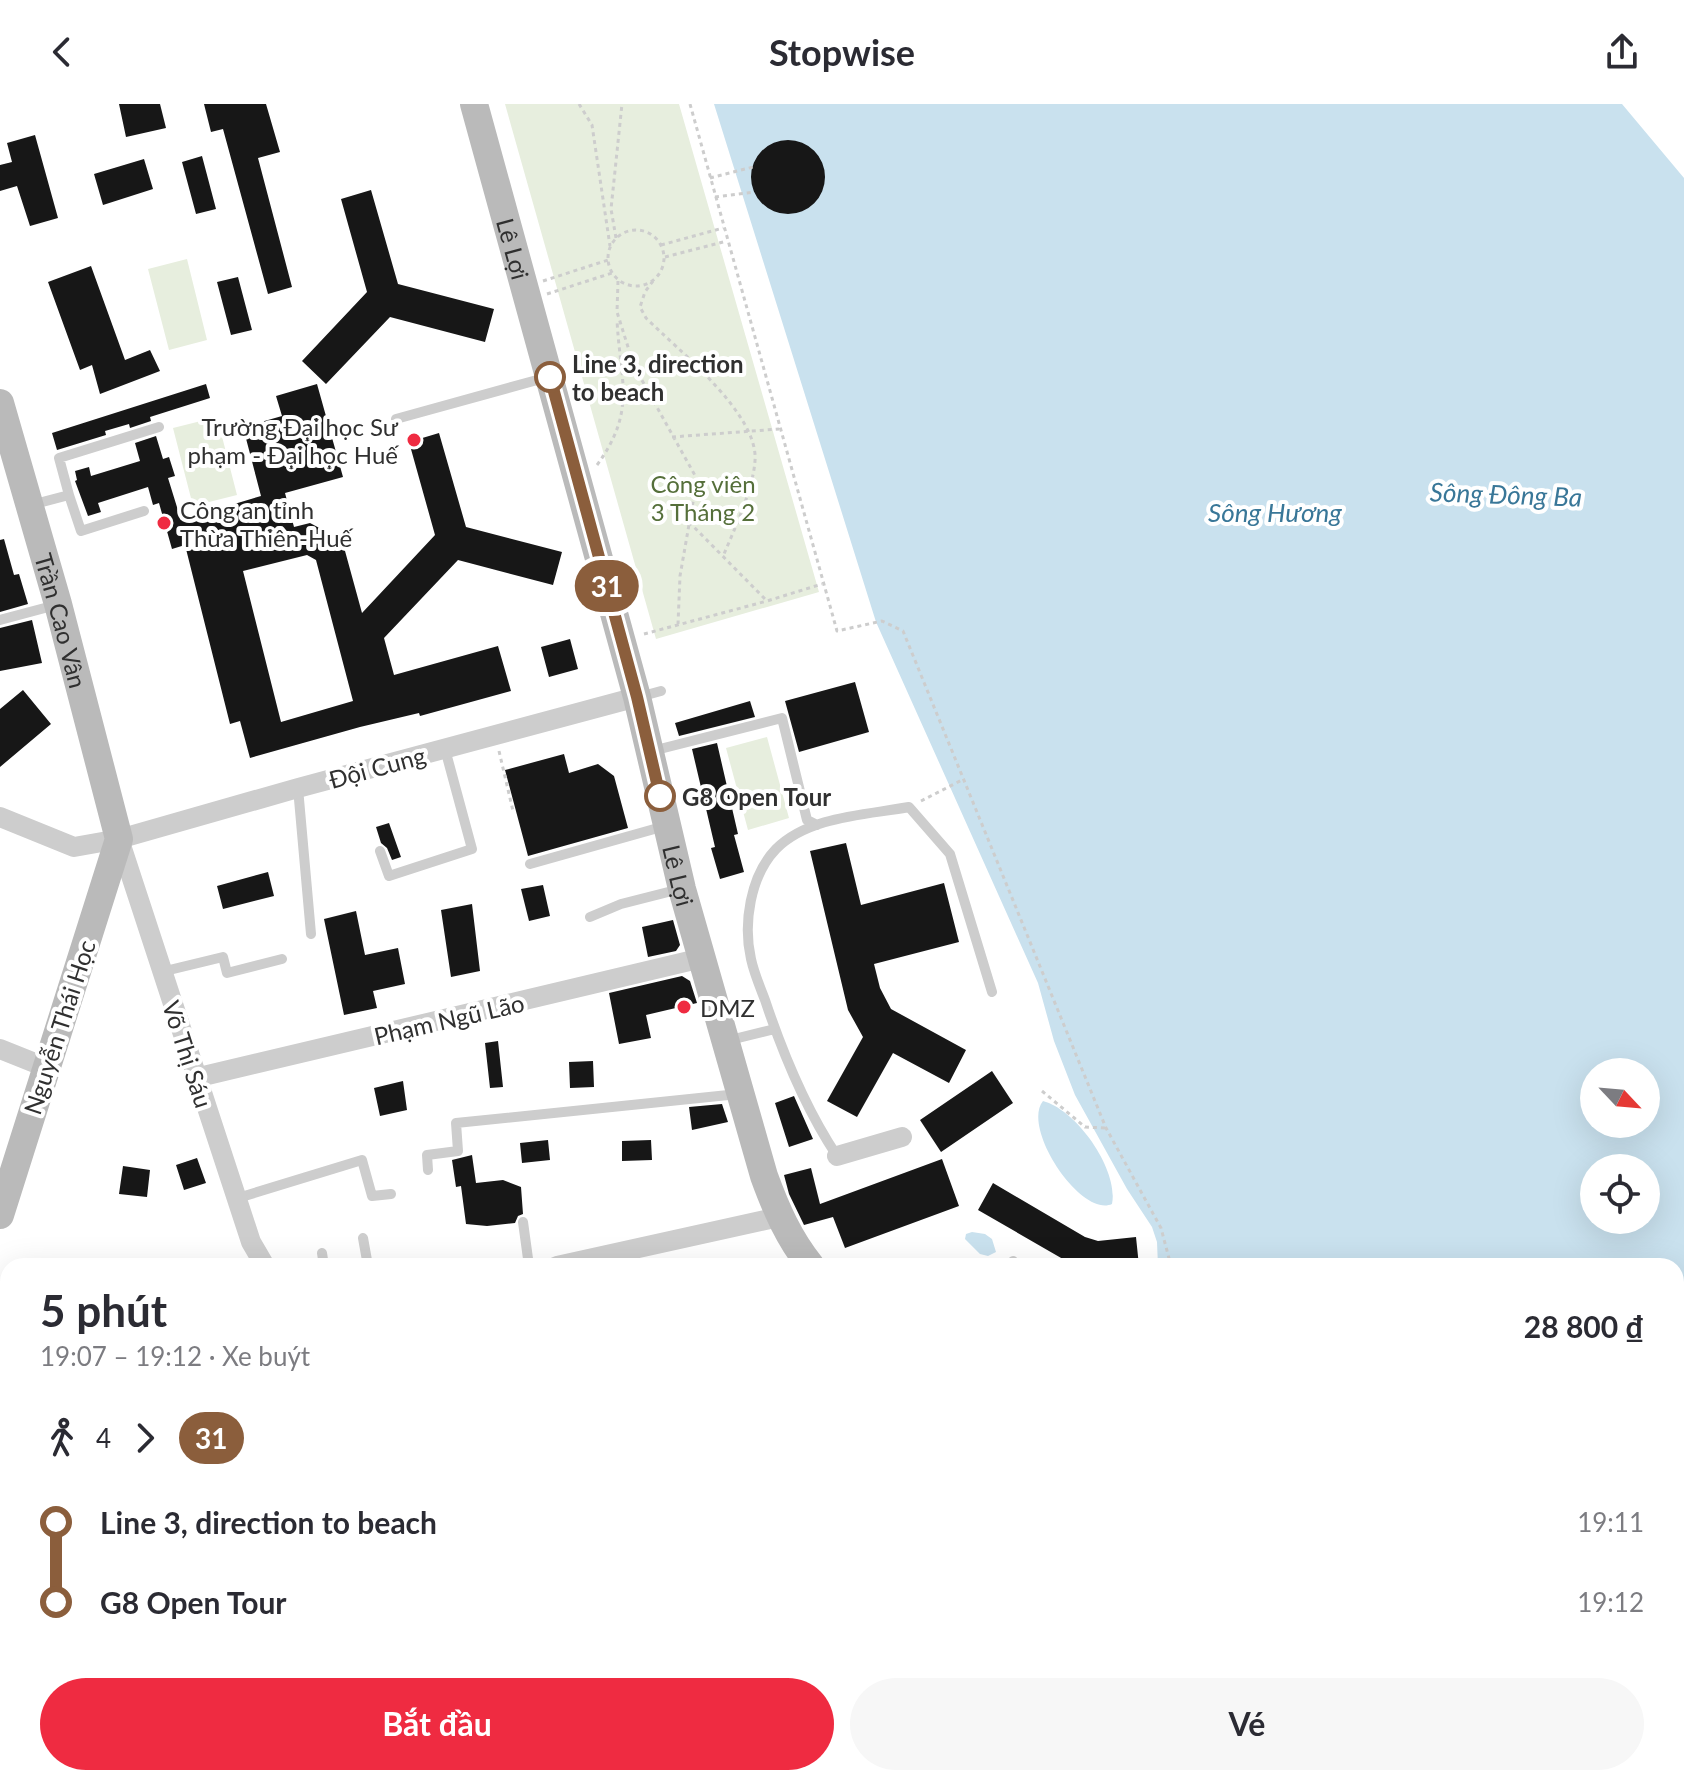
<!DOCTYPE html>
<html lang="vi">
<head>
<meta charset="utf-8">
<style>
	body { margin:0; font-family:Lato,sans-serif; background:#f7f7f7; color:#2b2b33; height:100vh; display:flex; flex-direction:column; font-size:30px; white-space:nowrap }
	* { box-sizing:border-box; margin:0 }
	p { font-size:26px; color:#7c7c81 }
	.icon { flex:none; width:44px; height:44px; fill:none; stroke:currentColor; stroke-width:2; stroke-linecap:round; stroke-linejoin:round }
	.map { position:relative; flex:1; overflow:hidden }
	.panel { position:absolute; left:0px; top:1154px; width:1684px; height:528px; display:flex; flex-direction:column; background:#fff; border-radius:24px 24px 0 0; box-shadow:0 8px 32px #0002 }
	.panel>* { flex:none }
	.badge { padding:0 16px; border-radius:26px; font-size:28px; line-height:52px }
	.needle { width:52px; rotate:116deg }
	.controls { position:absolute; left:1580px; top:954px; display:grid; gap:16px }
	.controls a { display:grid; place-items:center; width:80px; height:80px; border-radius:50%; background:#fff; box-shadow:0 8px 32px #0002; font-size:40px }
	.map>.badge { position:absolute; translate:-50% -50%; box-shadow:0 0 0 4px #fff }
	.legs { display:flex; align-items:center; gap:12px; height:88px; padding:0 40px; font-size:26px }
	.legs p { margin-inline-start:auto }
	.summary { display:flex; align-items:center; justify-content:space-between; height:136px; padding:0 40px }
	h1 { font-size:44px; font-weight:700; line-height:60px }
	.primary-button { display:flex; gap:16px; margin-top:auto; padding:16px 40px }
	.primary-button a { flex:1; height:92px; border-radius:48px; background:#ef2b41; color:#fff; font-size:32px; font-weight:700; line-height:92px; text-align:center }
	.primary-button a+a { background:#f7f7f7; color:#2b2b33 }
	ul { padding:0 40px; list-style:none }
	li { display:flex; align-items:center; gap:28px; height:80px; font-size:30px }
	li i { display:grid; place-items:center; width:12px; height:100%; margin:0 10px; background:currentColor }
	li i::after { content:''; width:20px; height:20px; margin:-10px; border:6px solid; border-radius:50%; background:#fff }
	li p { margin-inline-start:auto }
	li:first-child i { background:linear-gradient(#0000 50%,currentColor 0) }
	li:last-child i { background:linear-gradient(currentColor 50%,#0000 0) }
	header { display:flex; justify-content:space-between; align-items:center; height:104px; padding:0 40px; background:#fff; font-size:36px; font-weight:700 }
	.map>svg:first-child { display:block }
	.green { fill:#e7eede }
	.water { fill:#c9e1ee; fill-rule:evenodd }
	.building { fill:#171717; fill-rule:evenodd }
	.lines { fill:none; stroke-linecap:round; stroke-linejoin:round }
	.path { stroke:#cdcdcd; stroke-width:3; stroke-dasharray:4 4; stroke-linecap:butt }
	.lane { stroke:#cdcdcd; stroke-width:10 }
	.street { stroke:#cdcdcd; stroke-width:20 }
	.secondary { stroke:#bababa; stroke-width:28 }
	.line-1-casing { stroke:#fff; stroke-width:18 }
	.line-1 { stroke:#8b5e3c; stroke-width:12 }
	.stop-1-dot { fill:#fff; stroke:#8b5e3c; stroke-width:4 }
	.poi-dot { fill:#ef2b41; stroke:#fff; stroke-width:3 }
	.labels { text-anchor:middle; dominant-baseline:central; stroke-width:8; stroke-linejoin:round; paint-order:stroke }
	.street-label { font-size:24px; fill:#303030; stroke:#fff }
	.stop-label { font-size:24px; font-weight:bold; fill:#303030; stroke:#fff; text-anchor:start }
	.poi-label { font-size:24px; fill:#303030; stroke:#fff; text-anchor:start }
	.park-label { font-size:24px; fill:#556f3a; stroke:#fff }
	.water-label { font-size:26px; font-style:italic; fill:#397798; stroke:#fff }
</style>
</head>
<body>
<header><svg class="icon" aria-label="back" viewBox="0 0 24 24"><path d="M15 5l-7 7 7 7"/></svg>Stopwise<svg class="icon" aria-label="share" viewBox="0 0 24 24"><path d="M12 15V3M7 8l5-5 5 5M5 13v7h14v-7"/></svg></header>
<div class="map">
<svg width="1684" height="1682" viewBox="0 0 1684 1682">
	<rect width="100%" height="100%" fill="#fff"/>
	<path class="green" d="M505,0H679L819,488L656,535Z
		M187,155L207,236L169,246L148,165Z
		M217,313L237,391L193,402L173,324Z
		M767,633L789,714L748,726L726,644Z"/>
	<path class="water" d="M714,0H1622L1684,74V1548L1676,1545V1162H1158L1157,1138L1152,1123L1127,1085L1075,991L1054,937L1038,879L876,518ZM1646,968V1020H1594V968ZM1646,1064V1116H1594V1064Z
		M1043,997C1077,1006 1119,1066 1112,1100C1081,1114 1021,1024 1043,997Z
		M972,1128L985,1130L992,1135L996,1148L988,1152L980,1150L965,1135L966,1130Z
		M1146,1674H1499L1512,1682H1147Z"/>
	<path class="building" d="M119,0H160L166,24L126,33Z
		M204,0H266L280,48L258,54L292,183L268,190L223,25L211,28Z
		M35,31L58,114L30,122L17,82L0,87V61L12,58L7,39Z
		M751 73a37 37 0 1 1 74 0a37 37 0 1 1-74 0Z
		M202,52L216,105L196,110L182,58Z
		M144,55L153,85L103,101L94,70Z
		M371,86L398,180L494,205L485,238L390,213L326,280L302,257L367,188L341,95Z
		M91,162L125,256L150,246L160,267L100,290L92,261L80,266L48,178Z
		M238,173L252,226L231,231L217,178Z
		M206,280L210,294L150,313L151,317L130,324L129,320L105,327L106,331L57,346L52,329Z
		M317,280L343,373L285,389L294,423L310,419L342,436L362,509L435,431L409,338L439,329L466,423L562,448L553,481L458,456L384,534L394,571L498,542L511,587L420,612L419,609L360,623L250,654L240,617L230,620L185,441L172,445L159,399L153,401L148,383L98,399L101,408L88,412L75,377L77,376L75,367L89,363L91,372L140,357L135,339L156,332L163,355L169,353L175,372L168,374L181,416L261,392L243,323L282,312L276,292ZM307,451L316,456L353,597L281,618L243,467Z
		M4,435L14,471L19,470L28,500L0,508V436Z
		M32,516L42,559L0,567V524Z
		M570,535L578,565L549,573L541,543Z
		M855,578L869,628L799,648L785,597Z
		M23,586L51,620L0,663V605Z
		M750,597L755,613L679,632L675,619Z
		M717,639L738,730L734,731L744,768L720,775L711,744L715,743L692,645Z
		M564,650L569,669L598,660L614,672L628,724L528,752L505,666Z
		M389,719L401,753L392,756L387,744L381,739L376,723Z
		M846,739L861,801L944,779L959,838L874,860L880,884L891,905L966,946L949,979L893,949L857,1013L827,997L863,933L848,906L810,747Z
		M268,768L274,792L223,805L217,782Z
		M543,781L550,812L529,817L521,785Z
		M472,800L480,867L451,873L441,806Z
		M356,807L365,851L398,844L405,880L373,887L377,904L344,911L324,815Z
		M673,816L680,841L676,847L648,853L642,823Z
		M682,872L690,877L697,899L646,911L651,934L619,940L609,889Z
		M498,937L503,983L490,984L485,939Z
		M593,957L594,983L570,984L569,958Z
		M992,967L1013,999L941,1048L920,1016Z
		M403,977L407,1006L380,1012L374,984Z
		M794,992L813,1035L789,1043L775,999Z
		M722,1000L728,1018L692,1026L689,1003Z
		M548,1036L550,1056L522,1059L520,1039Z
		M651,1036L652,1056L622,1057V1037Z
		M472,1051L476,1079L503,1076L521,1083L523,1110L518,1112L515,1119L487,1122L466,1120L461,1082L456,1083L452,1056Z
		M197,1054L206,1079L184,1086L176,1061Z
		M942,1055L959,1102L845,1144L833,1113L804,1121L789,1090L784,1071L811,1064L820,1100Z
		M123,1062L150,1066L147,1093L119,1090Z
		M993,1079L1085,1133L1098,1137L1136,1133L1139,1162H1075L978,1106Z"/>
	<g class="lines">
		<path class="path" d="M579,0L592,21L610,142
			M690,0L837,527L882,517L903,527L1106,1024L1161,1124L1171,1162
			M710,74L753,63
			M715,93L754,88
			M608 154a28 28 0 1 1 56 0a28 28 0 1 1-56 0Z
			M616,134L611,105L622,0
			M661,141L723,124
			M665,153L727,137
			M543,177L608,156
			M618,177L617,208L634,262L697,375L680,472L678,520
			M653,177L645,188L640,203L646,214C678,246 759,310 755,357C753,385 735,424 724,450
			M547,190L612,169
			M672,333L779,325
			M597,361C637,306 620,277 617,216
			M689,418L767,497L822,480
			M644,530L767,497
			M499,647L513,707
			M921,697L964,675
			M1042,987L1085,1023L1106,1024"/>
		<path class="lane" d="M396,315L548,273
			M69,391L81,427L144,407
			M31,401L69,391L59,354L159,323
			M0,516L56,501
			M639,593L661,587
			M652,647L782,614L807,716L817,721
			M298,684L311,830
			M380,747L389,772L472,745L445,645
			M530,760L665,722
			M590,813L621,800L680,785
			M161,868L223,853L227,869L282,855
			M726,937L775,925
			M837,1052C805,1004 783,950 765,896C760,883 754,869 751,855C743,820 750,772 776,745C809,712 866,711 909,703L950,750L992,888
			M428,1066L427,1051L458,1047L456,1019L738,990
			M238,1094L362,1056L372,1092L391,1090
			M523,1118L529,1162
			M363,1134L368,1162
			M322,1149L324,1162
			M1011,1162L1013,1157
			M0,1456L8,1447
			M632,1674L639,1682
			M870,1674L872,1676
			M1119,1674L1129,1682
			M951,1682L959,1674
			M1597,1682L1602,1674"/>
		<path class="street" d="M0,713L74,743L119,735L298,684L637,593
			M119,735L251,1138L265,1162
			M0,945L45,963
			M195,974L702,854
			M837,1052L902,1033
			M557,1162L779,1113
			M0,1285L8,1284
			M0,1388L8,1394
			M0,1639L8,1645
			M48,1674L59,1682
			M390,1674L398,1682
			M756,1682L764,1674"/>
		<g class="secondary">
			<path id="s1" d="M474,0L637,593L682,785L764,1072C776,1105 789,1135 811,1162"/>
			<path id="s2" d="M0,299L58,500L119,735L0,1111"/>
			<path d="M1528,1674L1541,1682"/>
		</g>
	</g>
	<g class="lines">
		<g class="line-1-casing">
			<path id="line-1" d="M550,273L637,593L660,692"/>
		</g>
		<use href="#line-1" class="line-1"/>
	</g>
	<g class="stop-1-dot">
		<circle cx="550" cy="273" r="14"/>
		<circle cx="660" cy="692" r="14"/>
	</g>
	<g class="poi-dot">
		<circle cx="414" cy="336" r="8"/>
		<circle cx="164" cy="419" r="8"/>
		<circle cx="684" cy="903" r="8"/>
	</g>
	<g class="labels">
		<g class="street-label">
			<text stroke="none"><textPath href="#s1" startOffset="150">Lê Lợi</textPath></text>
			<text stroke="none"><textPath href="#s2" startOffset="226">Trần Cao Vân</textPath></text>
			<text transform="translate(377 663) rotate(-15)">Đội Cung</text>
			<text stroke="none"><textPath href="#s1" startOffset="798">Lê Lợi</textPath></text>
			<text transform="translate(449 915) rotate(-13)">Phạm Ngũ Lão</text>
			<text transform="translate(59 923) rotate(-72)">Nguyễn Thái Học</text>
			<text transform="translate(188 950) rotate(72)">Võ Thị Sáu</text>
		</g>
		<g class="stop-label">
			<text x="572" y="259">Line 3, direction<tspan x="572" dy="28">to beach</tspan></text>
			<text x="682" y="692">G8 Open Tour</text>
		</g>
		<g class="poi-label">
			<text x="398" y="322" text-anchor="end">Trường Đại học Sư<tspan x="398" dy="28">phạm - Đại học Huế</tspan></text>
			<text x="180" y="405">Công an tỉnh<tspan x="180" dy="28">Thừa Thiên-Huế</tspan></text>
			<text x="700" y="903">DMZ</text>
		</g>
		<g class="park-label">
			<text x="703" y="379">Công viên<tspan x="703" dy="28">3 Tháng 2</tspan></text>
		</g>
		<g class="water-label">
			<text transform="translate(1506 390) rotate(2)">Sông Đông Ba</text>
			<text x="1275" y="408">Sông Hương</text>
		</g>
	</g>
</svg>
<div class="controls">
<a><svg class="needle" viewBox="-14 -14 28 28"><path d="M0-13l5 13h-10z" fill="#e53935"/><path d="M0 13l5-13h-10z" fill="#7c7c81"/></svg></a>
<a><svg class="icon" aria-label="locate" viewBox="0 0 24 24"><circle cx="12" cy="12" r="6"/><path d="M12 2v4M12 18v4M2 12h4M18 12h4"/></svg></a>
</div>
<b class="badge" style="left:607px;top:482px;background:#8b5e3c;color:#fff">31</b>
<section class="panel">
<div class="summary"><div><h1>5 phút</h1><p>19:07 – 19:12 · Xe buýt</p></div><b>28 800 ₫</b></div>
<div class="legs"><svg class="icon" aria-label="walk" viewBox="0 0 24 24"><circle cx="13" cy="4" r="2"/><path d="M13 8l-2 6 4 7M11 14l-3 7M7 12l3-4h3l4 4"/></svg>4<svg class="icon" aria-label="forward" viewBox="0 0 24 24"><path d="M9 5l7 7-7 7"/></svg><b class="badge" style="background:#8b5e3c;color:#fff">31</b></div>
<ul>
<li><i style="color:#8b5e3c"></i><b>Line 3, direction to beach</b><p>19:11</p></li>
<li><i style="color:#8b5e3c"></i><b>G8 Open Tour</b><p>19:12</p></li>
</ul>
<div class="primary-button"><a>Bắt đầu</a><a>Vé</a></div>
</section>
</div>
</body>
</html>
